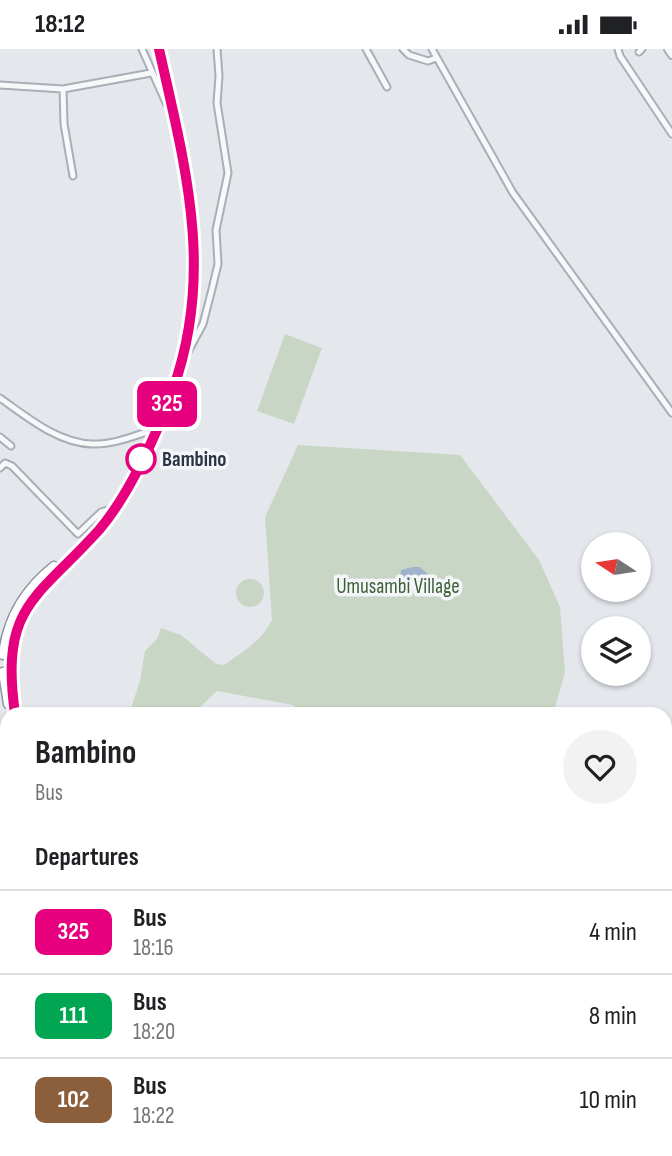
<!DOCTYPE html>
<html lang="en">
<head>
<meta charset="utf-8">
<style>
	body { margin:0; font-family:"Sofia Sans Condensed",sans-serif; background:#f2f2f2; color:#202124; height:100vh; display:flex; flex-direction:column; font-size:26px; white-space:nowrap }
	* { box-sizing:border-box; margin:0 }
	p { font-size:23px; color:#757577 }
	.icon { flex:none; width:38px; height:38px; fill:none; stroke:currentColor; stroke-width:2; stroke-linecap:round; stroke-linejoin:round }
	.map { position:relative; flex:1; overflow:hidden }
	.sheet { position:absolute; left:0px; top:658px; width:672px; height:450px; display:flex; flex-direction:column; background:#fff; border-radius:21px 21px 0 0; box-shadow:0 2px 5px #0004 }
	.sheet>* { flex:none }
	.badge { padding:0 14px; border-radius:10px; font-size:24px; line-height:46px }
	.needle { width:46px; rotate:282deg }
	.fabs { position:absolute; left:581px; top:483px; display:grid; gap:14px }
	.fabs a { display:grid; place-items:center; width:70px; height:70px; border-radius:50%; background:#fff; box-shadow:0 2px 5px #0004; font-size:35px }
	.map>.badge { position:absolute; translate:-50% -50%; box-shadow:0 0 0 4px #fff }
	h2 { padding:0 35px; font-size:26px; line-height:63px }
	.round { display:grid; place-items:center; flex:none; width:74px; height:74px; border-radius:37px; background:#f2f2f2 }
	.overview { display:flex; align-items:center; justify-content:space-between; height:119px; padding:0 35px }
	h1 { font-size:33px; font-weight:700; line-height:52px }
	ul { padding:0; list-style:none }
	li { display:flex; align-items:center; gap:21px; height:84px; padding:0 35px; border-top:2px solid #e0e0e0 }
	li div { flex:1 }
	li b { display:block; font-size:26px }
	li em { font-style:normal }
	li .badge { min-width:77px; font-weight:700; text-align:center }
	.status { display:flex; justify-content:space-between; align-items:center; height:49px; padding:0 35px; background:#fff; direction:ltr }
	.status svg { height:19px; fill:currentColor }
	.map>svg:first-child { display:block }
	.green { fill:#c9d6c5 }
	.water { fill:#9fb4cc }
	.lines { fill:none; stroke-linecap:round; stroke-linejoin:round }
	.minor-casing { stroke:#a9aeb7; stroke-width:9 }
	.tertiary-casing { stroke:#a9aeb7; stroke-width:10 }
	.trunk-casing { stroke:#8b94a3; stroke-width:11 }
	.minor { stroke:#f7f8fa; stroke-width:5 }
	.tertiary { stroke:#f7f8fa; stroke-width:6 }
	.trunk { stroke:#fff; stroke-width:8 }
	.line-casing { stroke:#fff; stroke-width:16 }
	.line { stroke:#e6007e; stroke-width:10 }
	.stop-dot { fill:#fff; stroke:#e6007e; stroke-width:3.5 }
	.labels { text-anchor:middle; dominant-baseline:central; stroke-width:7; stroke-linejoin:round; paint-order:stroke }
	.stop-label { font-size:21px; font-weight:bold; fill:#2b3445; stroke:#f4f6f9; text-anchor:start }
	.park-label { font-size:21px; fill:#3f6138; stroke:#f4f6f9 }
</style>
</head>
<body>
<div class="status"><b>18:12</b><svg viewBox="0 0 49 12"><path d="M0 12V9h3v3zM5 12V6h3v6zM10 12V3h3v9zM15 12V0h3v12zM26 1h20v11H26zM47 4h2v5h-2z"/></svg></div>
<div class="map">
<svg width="672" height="1107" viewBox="0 0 672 1107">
	<rect width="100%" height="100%" fill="#e4e7ec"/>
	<path class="green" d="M285,285L322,299L294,375L257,362Z
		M298,396L460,406L539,511L560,558L565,623L553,665H299L293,656L217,642L198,660L197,665H139L131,659L140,632L145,602L157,590L161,579L181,586L216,615L224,616C242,603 262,592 272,571L265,468Z
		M236 544a14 14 0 1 1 28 0a14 14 0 1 1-28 0Z"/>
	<path class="water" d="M413,518H420L435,532H400L401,521Z"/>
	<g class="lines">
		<g class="minor-casing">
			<path id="minor" d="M142,0L166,54L172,60
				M366,0L387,38
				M403,0L409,6L428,12L436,9
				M432,0L513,144L672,364
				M618,0L620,7L672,85
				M639,3L642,0
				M0,36L63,40L151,24
				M63,40L64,75L73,127
				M184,310L203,275L212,240L218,215L216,181L228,124L217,54L219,27L217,0
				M0,349C27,368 58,394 92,395C114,396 136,386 156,380
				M0,388L11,397
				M0,419L5,414L12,417L78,485L101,463L115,459
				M665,734L672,736
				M665,949L672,924
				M62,1101V1107
				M456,1101L480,1107
				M661,1101L672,1105
				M32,1107L45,1101
				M445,1107L446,1101
				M487,1107L489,1101
				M559,1107L562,1101
				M614,1107L617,1101"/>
		</g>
		<g class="tertiary-casing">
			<path id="tertiary" d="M668,0L672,6
				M0,794L7,801"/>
		</g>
		<g class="trunk-casing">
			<path id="trunk" d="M3,606C7,569 25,540 54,517
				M3,623L8,655
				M15,665C0,556 36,551 99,481C129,446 158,383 173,340C215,222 185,117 159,0
				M152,1101V1107"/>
		</g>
		<use href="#minor" class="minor"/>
		<use href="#tertiary" class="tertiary"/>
		<use href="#trunk" class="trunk"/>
	</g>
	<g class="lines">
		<g class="line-casing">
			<path id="line" d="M15,665C0,556 36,551 99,481C129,446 158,383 173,340C215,223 185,116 159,0"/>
		</g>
		<use href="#line" class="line"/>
	</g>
	<circle class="stop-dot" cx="141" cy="410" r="14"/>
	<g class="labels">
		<g class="stop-label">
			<text x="162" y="410">Bambino</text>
		</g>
		<g class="park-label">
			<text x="398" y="537">Umusambi Village</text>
		</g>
	</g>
</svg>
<div class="fabs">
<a><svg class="needle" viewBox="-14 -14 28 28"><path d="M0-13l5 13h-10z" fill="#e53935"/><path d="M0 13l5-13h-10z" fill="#757577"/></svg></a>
<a><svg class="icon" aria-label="layers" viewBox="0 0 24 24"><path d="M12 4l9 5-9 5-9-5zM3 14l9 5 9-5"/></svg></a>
</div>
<b class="badge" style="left:167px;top:355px;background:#e6007e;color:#fff">325</b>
<section class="sheet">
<div class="overview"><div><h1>Bambino</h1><p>Bus</p></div><a class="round"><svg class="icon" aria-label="heart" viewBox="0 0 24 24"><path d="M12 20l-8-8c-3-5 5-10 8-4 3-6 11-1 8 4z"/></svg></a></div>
<h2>Departures</h2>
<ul>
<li><span class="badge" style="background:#e6007e;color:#fff">325</span><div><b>Bus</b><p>18:16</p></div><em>4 min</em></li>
<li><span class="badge" style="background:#00a651;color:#fff">111</span><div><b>Bus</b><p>18:20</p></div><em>8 min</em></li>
<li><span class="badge" style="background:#8b5e3c;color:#fff">102</span><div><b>Bus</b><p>18:22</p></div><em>10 min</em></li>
</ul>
</section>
</div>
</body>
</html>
